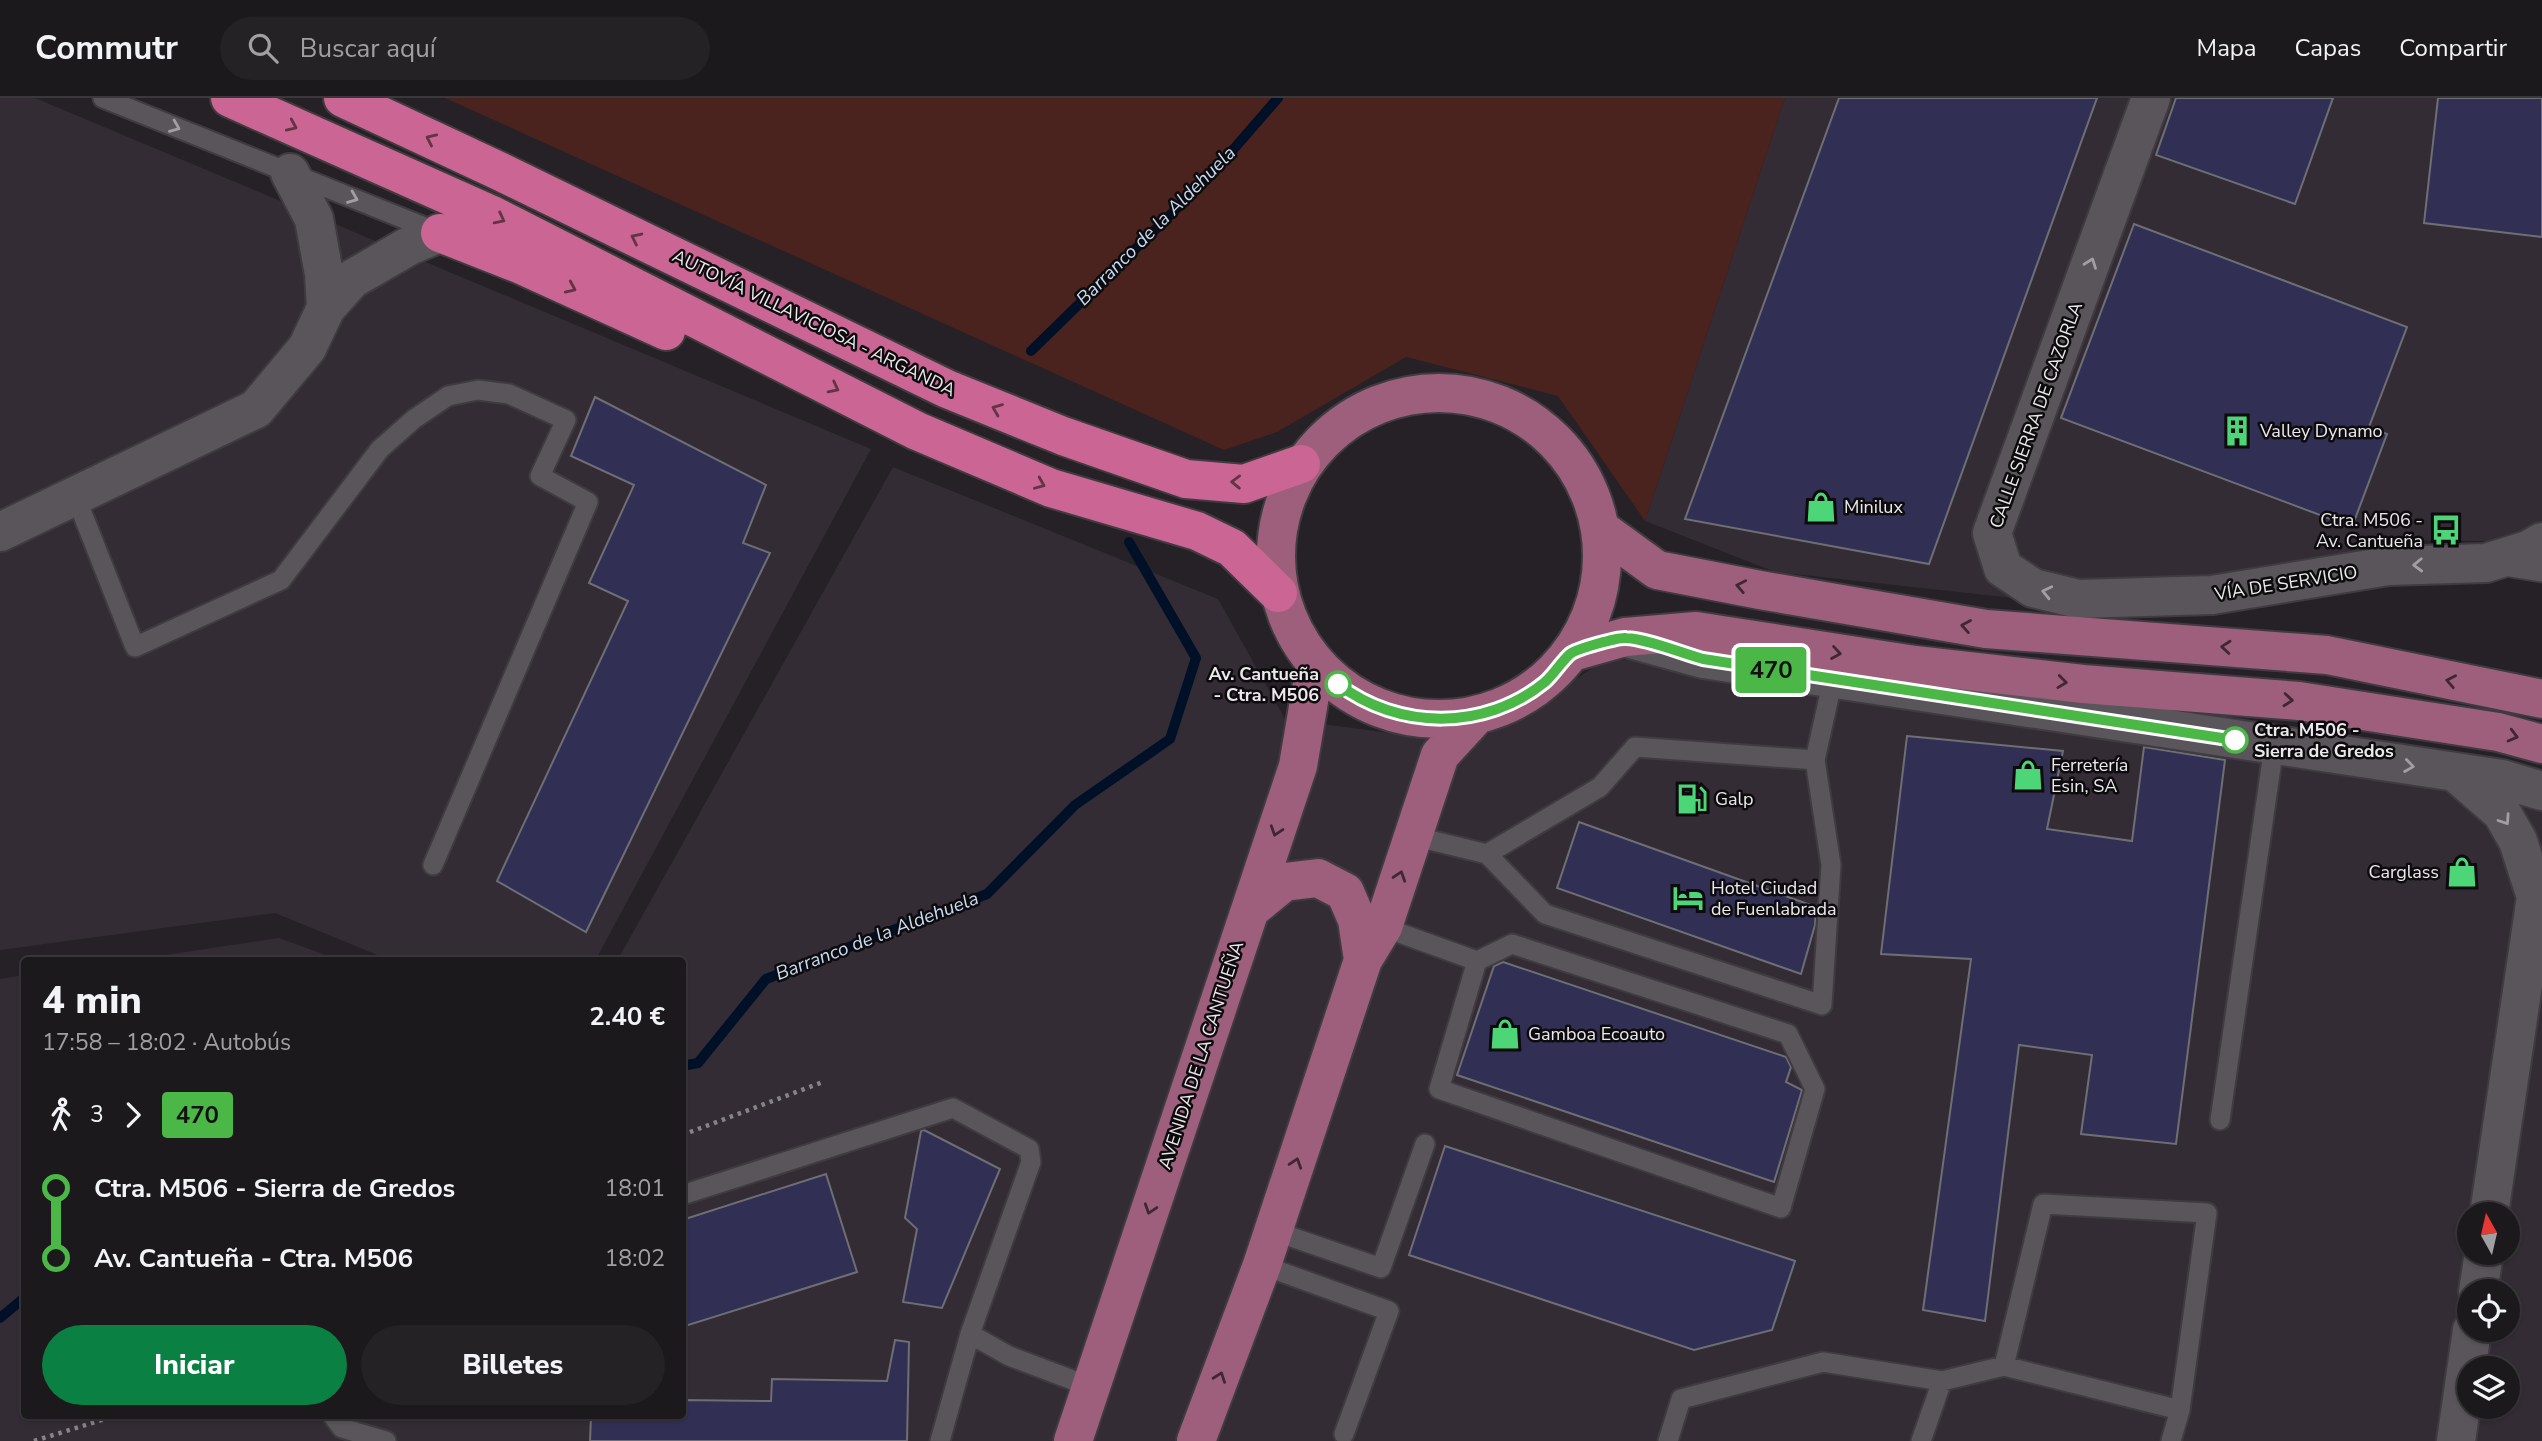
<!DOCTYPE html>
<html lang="es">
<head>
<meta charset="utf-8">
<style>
	body { margin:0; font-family:"Nunito Sans",sans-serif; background:#252225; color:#f1f3f6; height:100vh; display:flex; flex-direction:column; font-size:26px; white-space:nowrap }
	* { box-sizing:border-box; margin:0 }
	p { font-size:23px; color:#a0a0a3 }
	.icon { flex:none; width:38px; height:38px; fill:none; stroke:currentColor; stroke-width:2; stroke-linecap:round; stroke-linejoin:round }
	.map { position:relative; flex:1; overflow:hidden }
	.side { position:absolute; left:21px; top:859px; width:665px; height:462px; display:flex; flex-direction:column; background:#1c191c; border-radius:7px; box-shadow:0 2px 5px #0004,0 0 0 2px #3a383b }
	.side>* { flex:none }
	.badge { padding:0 14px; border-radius:5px; font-size:24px; line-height:46px }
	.needle { width:46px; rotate:352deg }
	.tools { position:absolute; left:2457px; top:1104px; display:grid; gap:14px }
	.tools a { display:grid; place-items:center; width:63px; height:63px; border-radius:50%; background:#1c191c; box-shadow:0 2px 5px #0004,0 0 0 2px #3a383b; font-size:35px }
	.map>.badge { position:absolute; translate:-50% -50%; box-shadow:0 0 0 4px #fff }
	.legs { display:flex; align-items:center; gap:10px; height:77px; padding:0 21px; font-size:23px }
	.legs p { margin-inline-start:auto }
	.head { display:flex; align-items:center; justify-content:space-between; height:119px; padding:0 21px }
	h1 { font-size:38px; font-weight:800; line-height:52px }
	.primary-button { display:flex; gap:14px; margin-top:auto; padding:14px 21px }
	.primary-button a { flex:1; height:80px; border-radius:42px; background:#0b8043; color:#fff; font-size:28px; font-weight:800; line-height:80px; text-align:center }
	.primary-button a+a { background:#252225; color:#f1f3f6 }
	ul { padding:0 21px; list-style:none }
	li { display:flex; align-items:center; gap:24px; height:70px; font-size:26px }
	li i { display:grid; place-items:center; width:10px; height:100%; margin:0 9px; background:currentColor }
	li i::after { content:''; width:18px; height:18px; margin:-9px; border:5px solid; border-radius:50%; background:#1c191c }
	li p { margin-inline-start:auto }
	li:first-child i { background:linear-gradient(#0000 50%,currentColor 0) }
	li:last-child i { background:linear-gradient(currentColor 50%,#0000 0) }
	header { display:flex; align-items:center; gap:42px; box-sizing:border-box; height:98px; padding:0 35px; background:#1c191c; border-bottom:2px solid #3a383b }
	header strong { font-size:33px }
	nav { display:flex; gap:38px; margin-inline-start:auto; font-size:24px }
	.search { width:490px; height:63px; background:#252225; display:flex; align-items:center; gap:18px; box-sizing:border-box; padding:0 24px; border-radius:38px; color:#a0a0a3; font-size:26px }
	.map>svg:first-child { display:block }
	.built { fill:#332c35; fill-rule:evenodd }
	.green { fill:#4a221e }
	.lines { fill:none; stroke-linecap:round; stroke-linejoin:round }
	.stream { stroke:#001026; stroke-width:10 }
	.building { fill:#322f55; stroke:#6e6e75; stroke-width:2 }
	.lane-casing { stroke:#3f3b40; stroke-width:23 }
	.street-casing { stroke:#3f3b40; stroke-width:42 }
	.primary-casing { stroke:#3f3b40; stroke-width:42 }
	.highway-casing { stroke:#3f3b40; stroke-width:42 }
	.path { stroke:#878488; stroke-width:4.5; stroke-dasharray:3.5 5; stroke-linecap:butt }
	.lane { stroke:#59555a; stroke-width:19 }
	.street { stroke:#59555a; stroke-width:38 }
	.primary { stroke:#9d5f7c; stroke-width:38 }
	.highway { stroke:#cb6593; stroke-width:38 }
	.oneway { stroke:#623349 }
	.oneway2 { stroke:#a29fa3 }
	.oneway3 { stroke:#3f2834 }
	.line-1-casing { stroke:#fff; stroke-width:16 }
	.line-1 { stroke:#4ab747; stroke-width:10 }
	.stop-1-dot { fill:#fff; stroke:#4ab747; stroke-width:3.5 }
	.labels { text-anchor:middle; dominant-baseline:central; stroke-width:5; stroke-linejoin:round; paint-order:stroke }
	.street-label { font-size:18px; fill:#ebe9ec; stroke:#0d0b0d }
	.poi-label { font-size:18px; fill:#ebe9ec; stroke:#0d0b0d; text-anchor:start }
	.stop-label { font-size:18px; font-weight:bold; fill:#ebe9ec; stroke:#0d0b0d; text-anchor:end }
	.water-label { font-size:19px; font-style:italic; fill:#c7dcf3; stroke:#0d0b0d }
</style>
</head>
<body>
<header>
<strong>Commutr</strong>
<div class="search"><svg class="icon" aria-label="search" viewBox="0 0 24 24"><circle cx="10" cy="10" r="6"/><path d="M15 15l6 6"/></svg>Buscar aquí</div>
<nav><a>Mapa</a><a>Capas</a><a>Compartir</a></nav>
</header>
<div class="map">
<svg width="2542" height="1343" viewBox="0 0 2542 1343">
	<rect width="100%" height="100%" fill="#252126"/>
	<path class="built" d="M0,0H35L871,351L595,863H392L275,815L0,852Z
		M1785,0H2542V444L2405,442L2077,507L1775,474L1645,423Z
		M893,369L1218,501L1285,621L1473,646L1604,563L1710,555L2542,678V1343H0V881L24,877V1318H682V863H617ZM2469,1116H2508V1155H2469ZM2469,1194H2508V1232H2469ZM2469,1270H2508V1309H2469Z
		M279,840L342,863H124Z"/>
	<path class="green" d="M445,0H1785L1645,423L1558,298L1406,259L1277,334L1224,352Z"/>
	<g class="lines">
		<path class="stream" d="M1031,253L1212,76L1278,0
			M682,968L698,965L766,881L987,796L1075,707L1170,641L1196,560L1129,444
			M0,1220L24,1200"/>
	</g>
	<path class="building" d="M1839,0H2097L1929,466L1685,421Z
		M2176,0H2333L2295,106L2156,57Z
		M2438,0H2542V139L2424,125Z
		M2134,126L2407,229L2369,329L2387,336L2352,429L2061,320Z
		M595,299L766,387L743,445L770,455L586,834L497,783L628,503L589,485L634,387L571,358Z
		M1907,638L2063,653L2047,731L2132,743L2144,649L2225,662L2176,1046L2081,1036L2092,957L2019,947L1985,1223L1923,1212L1971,861L1881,856Z
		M1579,724L1816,809L1815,827L1801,876L1557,790Z
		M1503,864L1786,959L1791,969L1786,984L1802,992L1774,1084L1457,977L1494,868Z
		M924,1032L1000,1071L942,1210L903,1204L917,1131L905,1120L921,1033Z
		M1445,1048L1795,1163L1772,1232L1694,1252L1409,1157Z
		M826,1076L857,1174L682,1229V1122Z
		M895,1242L909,1244L907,1343H590L591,1318H682V1302L771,1303L772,1281L887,1283Z"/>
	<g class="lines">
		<g class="lane-casing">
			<path id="lane" d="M103,0L437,134
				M75,397L135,549L281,482L380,351L414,321L448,298L478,292L509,296L566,322L540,378L588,404L433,767
				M2505,468L2542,474
				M1413,738L1487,756L1600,689L1635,649L1815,662L1833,581
				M1487,756L1545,816L1822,907L1831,767L1815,662
				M1383,829L1477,863L1512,846L1788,936L1815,991L1781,1110L1439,991L1477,863
				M2220,1022L2274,648
				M682,1097L953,1010L1029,1051L1031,1064L970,1236L940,1343
				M1274,1133L1381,1170L1425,1046
				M1262,1167L1389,1213L1344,1336
				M970,1236L1009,1258L1091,1289
				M2004,1268L2043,1106L2207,1115L2180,1312L2171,1343
				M333,1318L342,1330L386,1343
				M1668,1343L1681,1301L1823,1264L1942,1283
				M1921,1343L1942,1283L2004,1268L2180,1312"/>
		</g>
		<g class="street-casing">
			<path id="street" d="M2151,0L1992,435L2003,470L2033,490L2078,501L2212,497L2388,468L2486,465L2528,452L2542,444
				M290,75L314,121L324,176L326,210
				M0,434L256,311L307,250L326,210L352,181L409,148L440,135
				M1627,540L1703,561L2502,681L2542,693
				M2456,675L2502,715L2518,743L2536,799L2489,1116
				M2478,1194L2484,1155
				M2456,1343L2472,1232"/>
		</g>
		<g class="primary-casing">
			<path id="primary" d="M1276 458a163 163 0 1 1 326 0a163 163 0 1 1-326 0Z
				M1602,432L1657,472L1760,492L1986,531L2327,557L2542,601
				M1572,554L1625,539L1696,533L1915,567L2083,586L2299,603L2498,634L2542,646
				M1250,812L1284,784L1318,780L1345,794L1357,822L1363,862
				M1073,1343L1298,668L1315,568
				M1196,1343L1262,1167L1363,862L1383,829L1440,657L1475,619"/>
		</g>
		<g class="highway-casing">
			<path id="highway" d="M230,0L490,116L917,333L1051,390L1197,433L1232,450L1278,495
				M343,0L499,73L947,291L1063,338L1186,381L1244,386L1301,366
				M440,135L519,166L666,233"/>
		</g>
		<path class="path" d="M682,1037L823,984
			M34,1343L115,1318"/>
		<use href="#lane" class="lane"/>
		<use href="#street" class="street"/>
		<use href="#primary" class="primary"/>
		<use href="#highway" class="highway"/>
	</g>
	<defs><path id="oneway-chevron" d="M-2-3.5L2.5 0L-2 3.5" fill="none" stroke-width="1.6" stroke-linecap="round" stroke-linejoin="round" transform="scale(1.75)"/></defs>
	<g class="oneway">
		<use href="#oneway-chevron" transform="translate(292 28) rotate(24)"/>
		<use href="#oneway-chevron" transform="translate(431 41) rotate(-155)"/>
		<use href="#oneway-chevron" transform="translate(500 121) rotate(27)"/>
		<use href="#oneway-chevron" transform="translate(636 140) rotate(-154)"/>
		<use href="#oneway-chevron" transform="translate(571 190) rotate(24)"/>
		<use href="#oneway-chevron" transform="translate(834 290) rotate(27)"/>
		<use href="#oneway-chevron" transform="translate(997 311) rotate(-158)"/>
		<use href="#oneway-chevron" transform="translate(1236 384) rotate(-179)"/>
		<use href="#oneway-chevron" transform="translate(1040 386) rotate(23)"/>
	</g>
	<g class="oneway2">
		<use href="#oneway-chevron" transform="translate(175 29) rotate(22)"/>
		<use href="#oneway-chevron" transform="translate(353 100) rotate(22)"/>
		<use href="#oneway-chevron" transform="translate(2091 165) rotate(-70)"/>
		<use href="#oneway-chevron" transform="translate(2418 467) rotate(178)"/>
		<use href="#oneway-chevron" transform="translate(2047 494) rotate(-167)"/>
		<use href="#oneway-chevron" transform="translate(2409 668) rotate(8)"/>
		<use href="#oneway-chevron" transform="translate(2505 722) rotate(56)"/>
	</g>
	<g class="oneway3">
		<use href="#oneway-chevron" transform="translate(1741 488) rotate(-169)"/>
		<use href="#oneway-chevron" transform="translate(1966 528) rotate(-170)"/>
		<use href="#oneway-chevron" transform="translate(2226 549) rotate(-175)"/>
		<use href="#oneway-chevron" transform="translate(1836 555) rotate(9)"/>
		<use href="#oneway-chevron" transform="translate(2451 583) rotate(-169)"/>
		<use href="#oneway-chevron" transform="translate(2062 584) rotate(7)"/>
		<use href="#oneway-chevron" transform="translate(2288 602) rotate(5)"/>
		<use href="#oneway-chevron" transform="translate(2513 638) rotate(15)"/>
		<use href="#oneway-chevron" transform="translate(1276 733) rotate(108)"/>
		<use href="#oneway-chevron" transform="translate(1400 778) rotate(-72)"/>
		<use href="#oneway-chevron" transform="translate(1296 1065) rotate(-72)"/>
		<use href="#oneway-chevron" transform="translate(1150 1111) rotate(108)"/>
		<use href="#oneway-chevron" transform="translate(1220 1279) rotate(-70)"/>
	</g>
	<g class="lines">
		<g class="line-1-casing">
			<path id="line-1" d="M1338,586C1398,632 1485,633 1545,584C1554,576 1561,564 1570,556C1576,551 1618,539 1626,540C1648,541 1681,555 1703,561L2235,642"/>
		</g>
		<use href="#line-1" class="line-1"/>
	</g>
	<defs>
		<g id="building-bare" transform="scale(2.415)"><path d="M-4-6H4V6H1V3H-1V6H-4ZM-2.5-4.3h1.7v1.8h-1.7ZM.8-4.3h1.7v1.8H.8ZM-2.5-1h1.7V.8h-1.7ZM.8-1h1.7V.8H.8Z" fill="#4cd677" stroke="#0d0b0d" stroke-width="2.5" paint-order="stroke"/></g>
		<g id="shop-bare" transform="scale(2.415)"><path d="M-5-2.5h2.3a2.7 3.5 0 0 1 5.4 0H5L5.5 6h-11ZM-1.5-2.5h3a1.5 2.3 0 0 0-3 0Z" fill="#4cd677" stroke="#0d0b0d" stroke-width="2.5" paint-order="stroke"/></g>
		<g id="bus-bare" transform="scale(2.415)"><path d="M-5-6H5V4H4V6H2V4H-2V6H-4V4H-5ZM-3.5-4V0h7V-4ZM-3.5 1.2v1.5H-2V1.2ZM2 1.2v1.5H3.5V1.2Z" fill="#4cd677" stroke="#0d0b0d" stroke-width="2.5" paint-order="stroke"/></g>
		<g id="fuel-bare" transform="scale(2.415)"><path d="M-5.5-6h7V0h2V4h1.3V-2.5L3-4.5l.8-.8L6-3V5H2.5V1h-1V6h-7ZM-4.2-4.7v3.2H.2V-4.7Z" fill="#4cd677" stroke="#0d0b0d" stroke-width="2.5" paint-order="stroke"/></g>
		<g id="hotel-bare" transform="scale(2.415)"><path d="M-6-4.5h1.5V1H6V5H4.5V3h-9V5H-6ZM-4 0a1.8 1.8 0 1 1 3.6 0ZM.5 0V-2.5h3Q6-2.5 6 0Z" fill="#4cd677" stroke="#0d0b0d" stroke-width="2.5" paint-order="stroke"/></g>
	</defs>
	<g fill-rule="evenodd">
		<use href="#building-bare" x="2237" y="333"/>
		<use href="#shop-bare" x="1821" y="409"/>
		<use href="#bus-bare" x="2446" y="432"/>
		<use href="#shop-bare" x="2028" y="677"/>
		<use href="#fuel-bare" x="1692" y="701"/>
		<use href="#shop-bare" x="2462" y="774"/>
		<use href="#hotel-bare" x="1688" y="800"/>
		<use href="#shop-bare" x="1505" y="936"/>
	</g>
	<g class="stop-1-dot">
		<circle cx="1338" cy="586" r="12"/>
		<circle cx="2235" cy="642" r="12"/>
	</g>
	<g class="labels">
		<g class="street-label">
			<text transform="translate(814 225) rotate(26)">AUTOVÍA VILLAVICIOSA - ARGANDA</text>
			<text transform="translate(2036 317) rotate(-70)">CALLE SIERRA DE CAZORLA</text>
			<text transform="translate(2286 485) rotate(-9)">VÍA DE SERVICIO</text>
			<text transform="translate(1201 957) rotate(-72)">AVENIDA DE LA CANTUEÑA</text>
		</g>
		<g class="poi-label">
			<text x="2260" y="333">Valley Dynamo</text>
			<text x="1844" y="409">Minilux</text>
			<text x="2423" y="422" text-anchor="end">Ctra. M506 -<tspan x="2423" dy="21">Av. Cantueña</tspan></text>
			<text x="2051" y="667">Ferretería<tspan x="2051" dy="21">Esin, SA</tspan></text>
			<text x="1715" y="701">Galp</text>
			<text x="2439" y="774" text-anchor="end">Carglass</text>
			<text x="1711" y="790">Hotel Ciudad<tspan x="1711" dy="21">de Fuenlabrada</tspan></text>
			<text x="1528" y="936">Gamboa Ecoauto</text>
		</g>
		<g class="stop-label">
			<text x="1319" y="576">Av. Cantueña<tspan x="1319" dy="21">- Ctra. M506</tspan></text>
			<text x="2254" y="632" text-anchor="start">Ctra. M506 -<tspan x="2254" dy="21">Sierra de Gredos</tspan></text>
		</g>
		<g class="water-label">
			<text transform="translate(1156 128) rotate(-45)">Barranco de la Aldehuela</text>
			<text transform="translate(877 838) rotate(-21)">Barranco de la Aldehuela</text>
		</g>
	</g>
</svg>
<div class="tools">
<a><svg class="needle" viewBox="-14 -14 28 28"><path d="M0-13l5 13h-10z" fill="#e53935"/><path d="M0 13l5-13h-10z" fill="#a0a0a3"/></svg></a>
<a><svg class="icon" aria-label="locate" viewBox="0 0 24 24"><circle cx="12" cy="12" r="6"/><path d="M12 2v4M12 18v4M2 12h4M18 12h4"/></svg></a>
<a><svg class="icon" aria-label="layers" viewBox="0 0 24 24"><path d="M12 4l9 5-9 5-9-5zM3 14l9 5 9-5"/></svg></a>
</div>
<b class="badge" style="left:1771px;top:572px;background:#4ab747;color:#111">470</b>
<section class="side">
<div class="head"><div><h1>4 min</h1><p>17:58 – 18:02 · Autobús</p></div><b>2.40 €</b></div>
<div class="legs"><svg class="icon" aria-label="walk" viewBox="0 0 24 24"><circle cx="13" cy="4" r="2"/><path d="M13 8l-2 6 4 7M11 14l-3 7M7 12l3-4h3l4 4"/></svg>3<svg class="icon" aria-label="forward" viewBox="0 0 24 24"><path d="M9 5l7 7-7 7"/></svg><b class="badge" style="background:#4ab747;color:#111">470</b></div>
<ul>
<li><i style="color:#4ab747"></i><b>Ctra. M506 - Sierra de Gredos</b><p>18:01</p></li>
<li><i style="color:#4ab747"></i><b>Av. Cantueña - Ctra. M506</b><p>18:02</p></li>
</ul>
<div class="primary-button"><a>Iniciar</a><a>Billetes</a></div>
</section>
</div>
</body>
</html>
